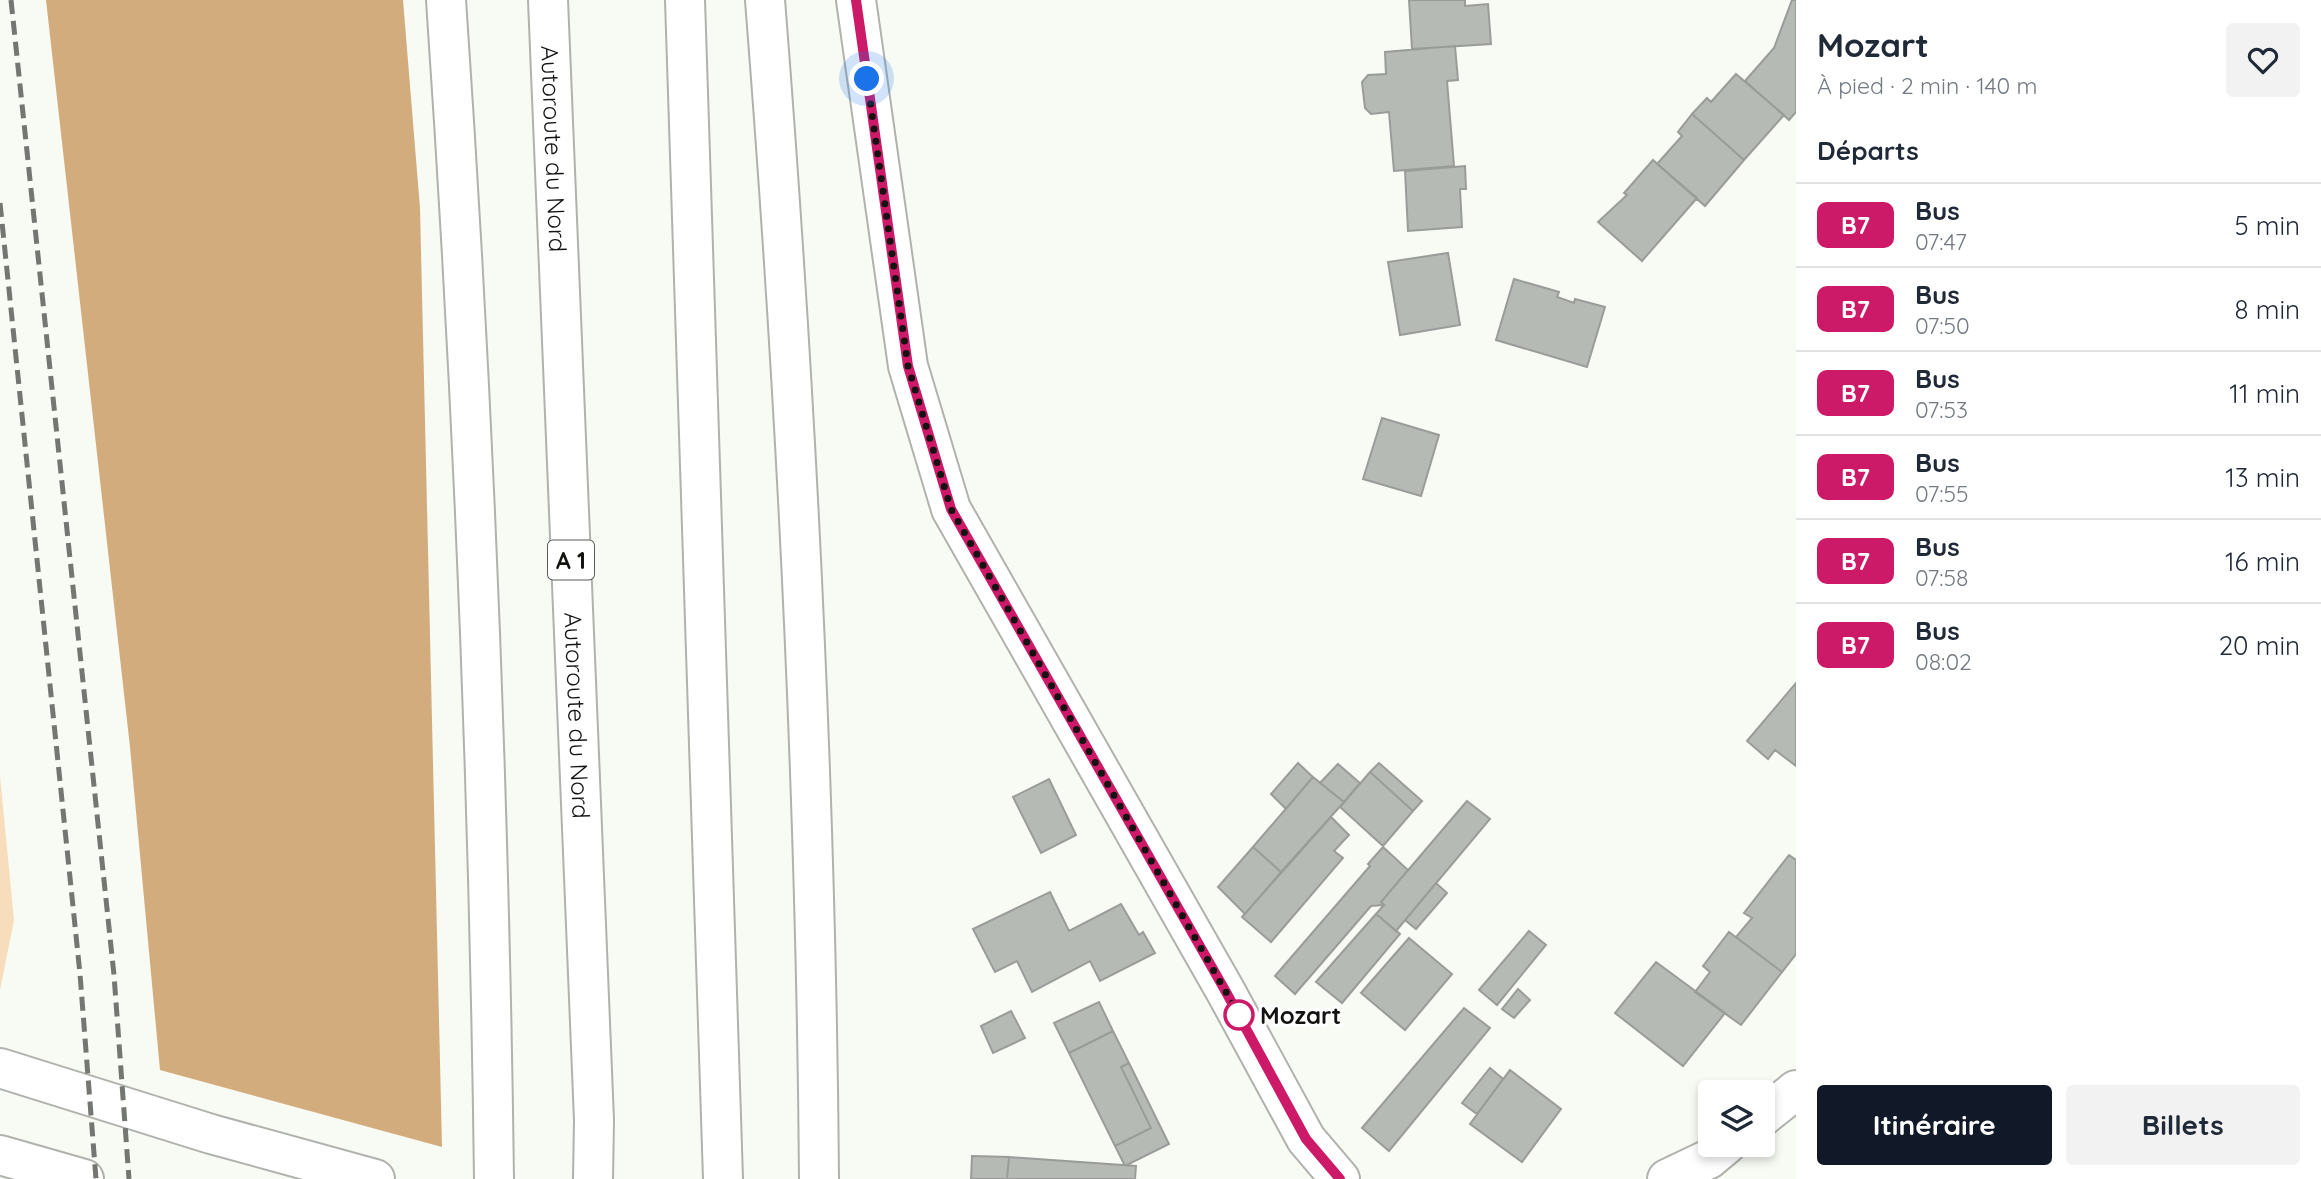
<!DOCTYPE html>
<html lang="fr">
<head>
<meta charset="utf-8">
<style>
	body { margin:0; font-family:Quicksand,sans-serif; background:#f2f2f3; color:#1f2937; height:100vh; display:flex; flex-direction:column; font-size:26px; white-space:nowrap }
	* { box-sizing:border-box; margin:0 }
	p { font-size:23px; color:#747a83 }
	.icon { flex:none; width:38px; height:38px; fill:none; stroke:currentColor; stroke-width:2; stroke-linecap:round; stroke-linejoin:round }
	.map { position:relative; flex:1; overflow:hidden }
	.panel { display:flex; flex-direction:column; background:#fff; width:525px }
	.panel>* { flex:none }
	.badge { padding:0 14px; border-radius:10px; font-size:24px; line-height:46px }
	.fabs { position:absolute; left:1698px; top:1080px; display:grid; gap:14px }
	.fabs a { display:grid; place-items:center; width:77px; height:77px; border-radius:7px; background:#fff; box-shadow:0 4px 10px #0003; font-size:35px }
	.you { position:absolute; width:35px; height:35px; margin:-18px; border:5px solid #fff; border-radius:50%; background:#1a73e8; box-shadow:0 0 0 10px #1a73e833 }
	.map>.badge { position:absolute; translate:-50% -50%; box-shadow:0 0 0 4px #fff }
	h2 { padding:0 21px; font-size:26px; line-height:63px }
	.round { display:grid; place-items:center; flex:none; width:74px; height:74px; border-radius:7px; background:#f2f2f3 }
	.overview { display:flex; align-items:center; justify-content:space-between; height:119px; padding:0 21px }
	h1 { font-size:33px; font-weight:700; line-height:52px }
	.action { display:flex; gap:14px; margin-top:auto; padding:14px 21px }
	.action a { flex:1; height:80px; border-radius:7px; background:#111827; color:#fff; font-size:28px; font-weight:700; line-height:80px; text-align:center }
	.action a+a { background:#f2f2f3; color:#1f2937 }
	ul { padding:0; list-style:none }
	li { display:flex; align-items:center; gap:21px; height:84px; padding:0 21px; border-top:2px solid #e0e1e3 }
	li div { flex:1 }
	li b { display:block; font-size:26px }
	li em { font-style:normal }
	li .badge { min-width:77px; font-weight:700; text-align:center }
	main { display:flex; flex:1; min-height:0 }
	.map>svg:first-child { display:block }
	.green { fill:#f8ddbc }
	.forest { fill:#d3ac7d }
	.building { fill:#b6bab5; stroke:#999c98; stroke-width:2 }
	.lines { fill:none; stroke-linecap:round; stroke-linejoin:round }
	.minor-casing { stroke:#b1b2ad; stroke-width:42 }
	.major-casing { stroke:#b1b2ad; stroke-width:42 }
	.highway-casing { stroke:#b1b2ad; stroke-width:42 }
	.minor { stroke:#fff; stroke-width:38 }
	.major { stroke:#fff; stroke-width:38 }
	.highway { stroke:#fff; stroke-width:38 }
	.rail { stroke:#747672; stroke-width:5; stroke-dasharray:14 7; stroke-linecap:butt }
	.line-casing { stroke:#fff; stroke-width:16 }
	.line { stroke:#cc1a69; stroke-width:10 }
	.walk { stroke:#131412; stroke-width:7; stroke-dasharray:0 12.6 }
	.stop-dot { fill:#fff; stroke:#cc1a69; stroke-width:3.5 }
	.labels { text-anchor:middle; dominant-baseline:central; stroke-width:6; stroke-linejoin:round; paint-order:stroke }
	.shield { fill:#fff; stroke:#5a5a59; stroke-width:2 }
	.shield-label { font-size:23px; font-weight:bold; fill:#131412 }
	.street-label { font-size:24px; fill:#131412; stroke:#fff }
	.stop-label { font-size:24px; font-weight:bold; fill:#131412; stroke:#fff; text-anchor:start }
</style>
</head>
<body>
<main>
<div class="map">
<svg width="1796" height="1179" viewBox="0 0 1796 1179">
	<rect width="100%" height="100%" fill="#f8faf4"/>
	<path class="green" d="M0,776L14,920L0,990Z"/>
	<path class="forest" d="M46,0H403L420,208L442,1147L160,1070L130,747Z"/>
	<path class="building" d="M1409,0H1465V6L1488,4L1491,44L1412,49Z
		M1792,0H1796V112L1789,120L1745,81L1774,48Z
		M1455,46L1458,80L1447,81L1454,166L1394,171L1389,112L1371,114L1365,108L1362,82L1368,75L1386,74L1385,52Z
		M1736,74L1784,115L1744,160L1692,114L1707,98L1711,102Z
		M1692,114L1744,160L1705,206L1657,164L1682,136L1678,132Z
		M1653,160L1697,198L1642,261L1598,222L1627,195L1624,193Z
		M1465,166L1466,189H1460L1462,227L1408,231L1405,171Z
		M1448,253L1460,325L1400,335L1388,262Z
		M1514,279L1559,292L1557,297L1574,303L1575,299L1605,307L1587,367L1496,340Z
		M1382,418L1439,435L1421,496L1363,479Z
		M1796,683V766L1775,750L1768,759L1747,741Z
		M1298,763L1313,777L1286,809L1271,794Z
		M1379,763L1422,801L1413,811L1370,772Z
		M1338,764L1360,783L1344,802L1320,783Z
		M1370,772L1413,811L1383,846L1340,807Z
		M1313,777L1344,802L1281,872L1253,847Z
		M1049,779L1076,835L1041,853L1013,797Z
		M1467,801L1490,819L1396,931L1376,914L1384,905L1381,902Z
		M1331,817L1349,835L1334,851L1343,858L1271,942L1242,917Z
		M1253,847L1281,872L1245,914L1218,887Z
		M1383,847L1408,870L1381,902L1384,905L1371,906L1295,994L1275,976L1370,866L1368,864Z
		M1789,855L1796,860V954L1782,972L1736,937L1752,918L1744,913Z
		M1436,883L1447,893L1416,929L1405,920Z
		M1050,892L1069,931L1121,904L1139,935L1143,932L1155,953L1100,981L1090,961L1032,992L1017,961L995,972L973,929Z
		M1376,914L1400,934L1342,1003L1316,982Z
		M1529,931L1546,945L1497,1005L1479,990Z
		M1729,932L1782,972L1741,1025L1695,992L1710,972L1703,966Z
		M1409,938L1452,974L1405,1030L1361,993Z
		M1656,962L1725,1013L1683,1066L1615,1013Z
		M1518,989L1530,1000L1514,1018L1502,1009Z
		M1099,1002L1113,1031L1069,1053L1054,1023Z
		M1464,1008L1490,1028L1389,1151L1362,1128Z
		M1011,1011L1025,1038L993,1053L981,1026Z
		M1113,1031L1129,1063L1121,1067L1151,1128L1115,1146L1069,1053Z
		M1129,1063L1169,1144L1125,1166L1115,1146L1151,1128L1121,1067Z
		M1490,1068L1503,1079L1477,1114L1462,1103Z
		M1510,1070L1561,1109L1522,1162L1470,1124Z
		M972,1156L1009,1157L1007,1179H971Z
		M1009,1157L1136,1166L1135,1179H1007Z"/>
	<g class="lines">
		<g class="minor-casing">
			<path id="minor" d="M0,1068L211,1134L375,1179
				M1762,1117L1796,1090
				M0,1155L84,1179
				M1667,1179L1709,1159L1727,1144"/>
		</g>
		<g class="major-casing">
			<path id="major" d="M856,0L908,366L951,509L1226,992L1306,1139L1340,1179"/>
		</g>
		<g class="highway-casing">
			<g id="highway">
				<path d="M446,0C473,392 489,786 494,1179"/>
				<path id="s1" d="M548,0L594,1120L593,1179"/>
				<path d="M685,0L723,1179"/>
				<path d="M765,0C796,392 816,786 819,1179"/>
			</g>
		</g>
		<use href="#minor" class="minor"/>
		<use href="#major" class="major"/>
		<use href="#highway" class="highway"/>
		<path class="rail" d="M11,0L114,975L129,1179
			M0,203L80,974L96,1179"/>
	</g>
	<g class="lines">
		<g class="line-casing">
			<path id="line" d="M856,0L908,366L951,509L1226,992L1306,1139L1340,1179"/>
		</g>
		<use href="#line" class="line"/>
		<path class="walk" d="M867,79L908,366L951,509L1239,1015"/>
	</g>
	<circle class="stop-dot" cx="1239" cy="1015" r="14"/>
	<g class="labels">
		<rect class="shield" x="548" y="540.5" width="46" height="39" rx="5"/>
		<g class="shield-label">
			<text x="571" y="560">A 1</text>
		</g>
		<g class="street-label">
			<text stroke="none"><textPath href="#s1" startOffset="149">Autoroute du Nord</textPath></text>
			<text stroke="none"><textPath href="#s1" startOffset="716">Autoroute du Nord</textPath></text>
		</g>
		<g class="stop-label">
			<text x="1260" y="1015">Mozart</text>
		</g>
	</g>
</svg>
<div class="fabs">
<a><svg class="icon" aria-label="layers" viewBox="0 0 24 24"><path d="M12 4l9 5-9 5-9-5zM3 14l9 5 9-5"/></svg></a>
</div>
<div class="you" style="left:867px;top:79px"></div>
</div>
<section class="panel">
<div class="overview"><div><h1>Mozart</h1><p>À pied · 2 min · 140 m</p></div><a class="round"><svg class="icon" aria-label="heart" viewBox="0 0 24 24"><path d="M12 20l-8-8c-3-5 5-10 8-4 3-6 11-1 8 4z"/></svg></a></div>
<h2>Départs</h2>
<ul>
<li><span class="badge" style="background:#cc1a69;color:#fff">B7</span><div><b>Bus</b><p>07:47</p></div><em>5 min</em></li>
<li><span class="badge" style="background:#cc1a69;color:#fff">B7</span><div><b>Bus</b><p>07:50</p></div><em>8 min</em></li>
<li><span class="badge" style="background:#cc1a69;color:#fff">B7</span><div><b>Bus</b><p>07:53</p></div><em>11 min</em></li>
<li><span class="badge" style="background:#cc1a69;color:#fff">B7</span><div><b>Bus</b><p>07:55</p></div><em>13 min</em></li>
<li><span class="badge" style="background:#cc1a69;color:#fff">B7</span><div><b>Bus</b><p>07:58</p></div><em>16 min</em></li>
<li><span class="badge" style="background:#cc1a69;color:#fff">B7</span><div><b>Bus</b><p>08:02</p></div><em>20 min</em></li>
</ul>
<div class="action"><a>Itinéraire</a><a>Billets</a></div>
</section>
</main>
</body>
</html>
